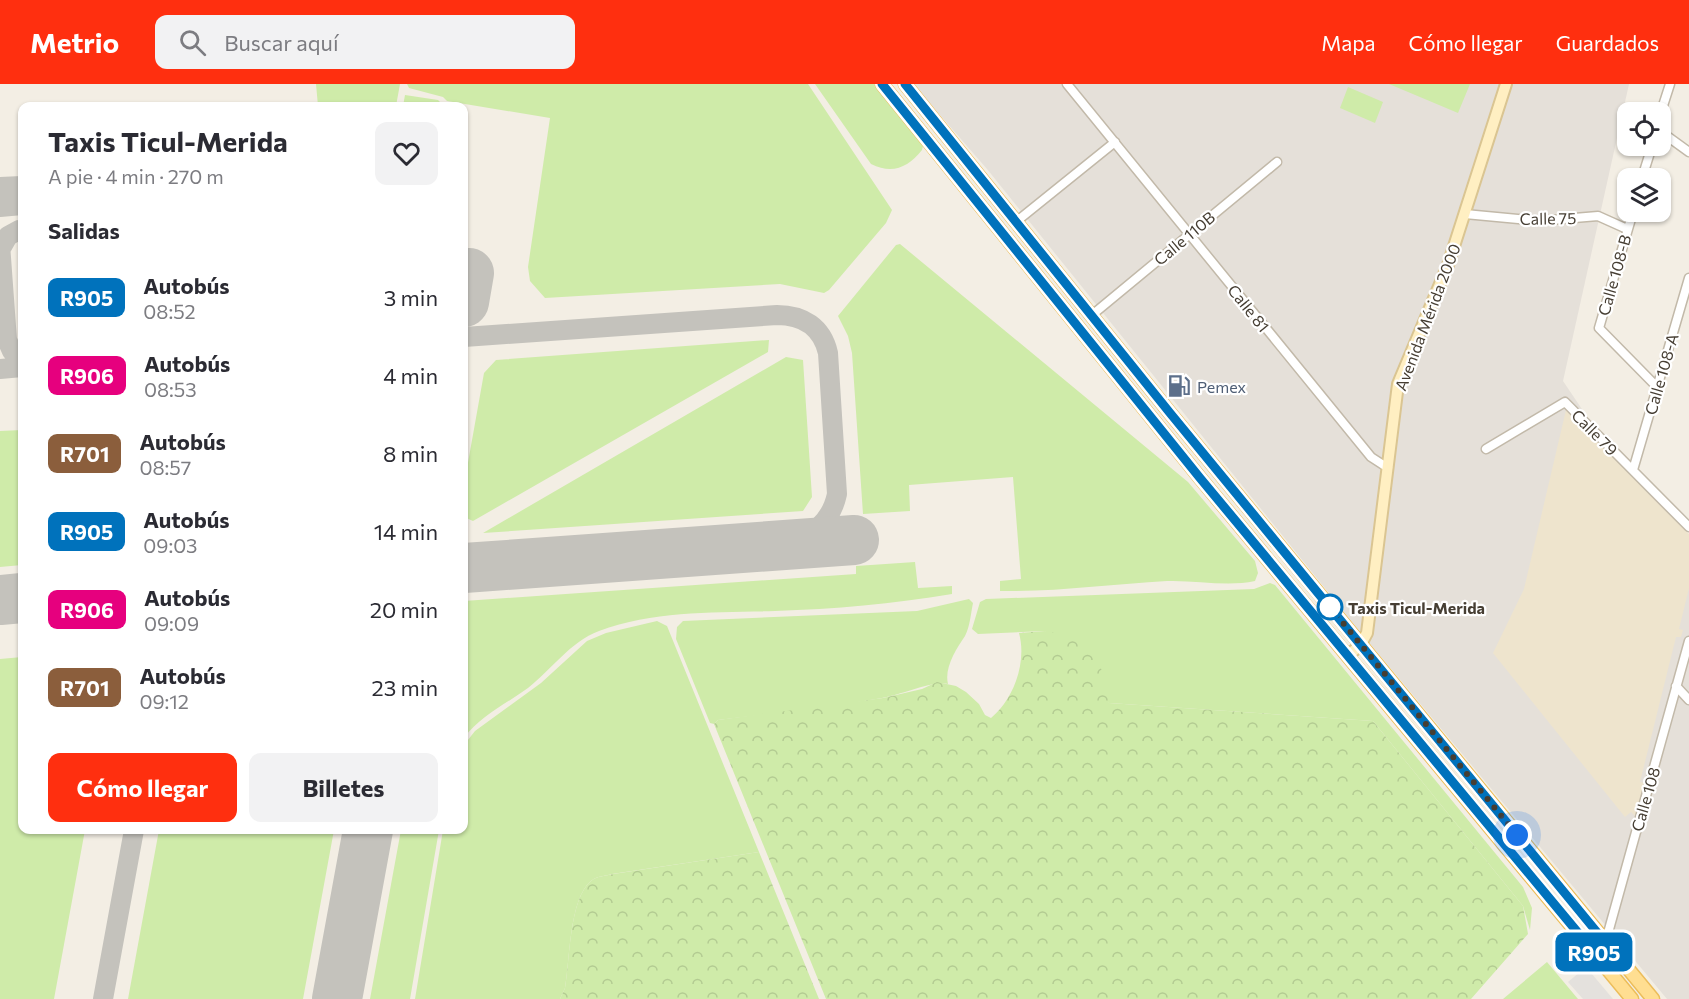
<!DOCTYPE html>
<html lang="es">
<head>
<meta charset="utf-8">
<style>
	body { margin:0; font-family:Commissioner,sans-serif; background:#f2f2f3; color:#2b2b33; height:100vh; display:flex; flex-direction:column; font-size:22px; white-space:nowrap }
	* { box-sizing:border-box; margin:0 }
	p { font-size:20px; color:#7c7c81 }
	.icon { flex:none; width:33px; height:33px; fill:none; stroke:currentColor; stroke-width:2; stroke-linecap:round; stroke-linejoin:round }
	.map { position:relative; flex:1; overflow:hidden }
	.side { position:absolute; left:18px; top:18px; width:450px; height:732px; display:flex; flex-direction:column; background:#fff; border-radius:12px; box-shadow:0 2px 4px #0004 }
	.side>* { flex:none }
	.badge { padding:0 12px; border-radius:9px; font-size:21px; line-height:39px }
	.tools { position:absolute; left:1617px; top:18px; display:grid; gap:12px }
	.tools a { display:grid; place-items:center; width:54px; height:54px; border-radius:12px; background:#fff; box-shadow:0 2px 4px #0004; font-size:30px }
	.you { position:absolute; width:30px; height:30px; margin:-15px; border:4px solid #fff; border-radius:50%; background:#1a73e8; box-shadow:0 0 0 9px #1a73e833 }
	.map>.badge { position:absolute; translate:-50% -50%; box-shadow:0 0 0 3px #fff }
	h2 { padding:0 30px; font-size:22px; line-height:54px }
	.round { display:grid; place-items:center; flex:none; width:63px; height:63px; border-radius:12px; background:#f2f2f3 }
	.overview { display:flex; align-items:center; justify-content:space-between; height:102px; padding:0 30px }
	h1 { font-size:28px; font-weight:700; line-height:45px }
	.cta { display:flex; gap:12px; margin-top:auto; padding:12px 30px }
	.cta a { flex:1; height:69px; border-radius:12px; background:#ff2f0f; color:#fff; font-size:24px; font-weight:700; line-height:69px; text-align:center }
	.cta a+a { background:#f2f2f3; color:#2b2b33 }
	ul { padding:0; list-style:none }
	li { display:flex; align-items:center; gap:18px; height:78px; padding:0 30px }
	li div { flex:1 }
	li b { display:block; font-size:22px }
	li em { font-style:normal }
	li .badge { min-width:66px; font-weight:700; text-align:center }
	header { display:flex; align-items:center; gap:36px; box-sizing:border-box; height:84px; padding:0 30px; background:#ff2f0f; color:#fff }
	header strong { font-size:28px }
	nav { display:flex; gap:33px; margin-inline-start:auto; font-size:21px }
	.search { width:420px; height:54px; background:#f2f2f3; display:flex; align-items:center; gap:15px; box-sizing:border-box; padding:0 21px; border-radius:12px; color:#7c7c81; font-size:22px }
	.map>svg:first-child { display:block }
	.industrial { fill:#e5e0d9 }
	.education { fill:#eee4cd }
	.grass { fill:#cfeba9 }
	.forest { fill:url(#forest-crowns) }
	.parking { fill:#e4e1dd }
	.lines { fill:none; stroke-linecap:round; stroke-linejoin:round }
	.taxiway { stroke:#c4c2bc; stroke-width:20 }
	.runway { stroke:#c4c2bc; stroke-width:50 }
	.minor-casing { stroke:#c2b9a9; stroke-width:11 }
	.secondary-casing { stroke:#dac592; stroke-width:14 }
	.primary-casing { stroke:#ecbd5a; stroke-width:15 }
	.minor { stroke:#fff; stroke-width:8 }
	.secondary { stroke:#ffefc2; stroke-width:10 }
	.primary { stroke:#ffde91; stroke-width:12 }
	.line-casing { stroke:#fff; stroke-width:14 }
	.line { stroke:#0072bc; stroke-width:9 }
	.walk { stroke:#463e33; stroke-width:6; stroke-dasharray:0 10.8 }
	.stop-dot { fill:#fff; stroke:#0072bc; stroke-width:3 }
	.labels { text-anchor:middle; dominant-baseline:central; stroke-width:4.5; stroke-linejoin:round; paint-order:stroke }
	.street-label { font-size:16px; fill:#463e33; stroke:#fff }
	.service-label { font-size:16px; fill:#4e5e75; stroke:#fff; text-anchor:start }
	.stop-label { font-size:16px; font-weight:bold; fill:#463e33; stroke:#fff; text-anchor:start }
</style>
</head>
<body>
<header>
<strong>Metrio</strong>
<div class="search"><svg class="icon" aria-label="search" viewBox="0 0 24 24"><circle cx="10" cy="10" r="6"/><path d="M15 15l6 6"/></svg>Buscar aquí</div>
<nav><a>Mapa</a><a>Cómo llegar</a><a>Guardados</a></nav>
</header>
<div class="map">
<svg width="1689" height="915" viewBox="0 0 1689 915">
	<defs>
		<pattern id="forest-crowns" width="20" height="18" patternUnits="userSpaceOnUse" patternTransform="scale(1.5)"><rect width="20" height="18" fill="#cfeba9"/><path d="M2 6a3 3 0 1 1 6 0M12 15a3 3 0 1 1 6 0" fill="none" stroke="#b3cb92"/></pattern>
	</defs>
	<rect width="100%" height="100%" fill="#f3eee4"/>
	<path class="industrial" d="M913,0H1629L1563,297L1689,484V915H1667L1357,544L987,85Z"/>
	<path class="education" d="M1566,326L1689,450V504L1679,545L1683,546L1681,553H1676L1640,698L1645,699L1636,733L1631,728L1625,733L1493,569L1524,505Z"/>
	<path class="grass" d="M316,0H400L396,22H318Z
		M407,0H808L892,126L886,139L829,206L824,209L780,200L545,214L530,197L528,183L550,34L447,17L443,13L409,4Z
		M815,0H874L918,55L923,62L922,66C908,83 893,91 871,80Z
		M1389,0H1470L1458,29Z
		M1348,3L1383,18L1375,39L1340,24Z
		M405,11L438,16L444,22H403Z
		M900,160L1188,398L1255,477L1258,489L1255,497C1227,503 1196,496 1167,497C1112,500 1057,508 1000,507V497L1021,495L1013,393L909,401L910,427L863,430L852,269L848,252L838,232L896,161Z
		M769,256L768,268L473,437L464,433V401L484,289L496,276Z
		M786,273L803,276L812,413L803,427L483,449Z
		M22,346V481L0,483V347Z
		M915,478L918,504L952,502V510C893,520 834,525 775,527C715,529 656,526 599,547C570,558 551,586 528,604C506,620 480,632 464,654V517L856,490V482Z
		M1270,499L1275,501L1523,803L1532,824L1530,846L1523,822L1373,637L1109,619L1045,547L978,550L972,545L980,518L986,515L1254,505Z
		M969,515L973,519C971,528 970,543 965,552C956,565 944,584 948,600C930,597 902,611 882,614C828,624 772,630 718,636L714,640L710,639L676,555L677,543L683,537L917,527Z
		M657,537L667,542L759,768L612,790C605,792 597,792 591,797C569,815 570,877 565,904L560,915H415L443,746H464V661L475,647L541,599L587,557L606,549Z
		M22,573V746H85L54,915H0V575Z
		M159,746H334L303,915H128Z
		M401,746H439L410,915H370Z
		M1547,878L1578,915H1503Z"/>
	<path class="forest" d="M1045,547L1095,558L1109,619L1373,637L1523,822L1528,850L1471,915H826L714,640L718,636L883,614L922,605L937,598L956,602L966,608L979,620L985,631L991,634C1014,615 1027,578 1019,549Z
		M759,768L819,915H560L565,904C570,877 569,815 591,797C597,792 605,792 613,790Z"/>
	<path class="parking" d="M1586,883L1613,915H1583L1568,898Z"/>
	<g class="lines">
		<path class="taxiway" d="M0,103L22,102
			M0,123L22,121
			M0,160L7,256L12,267L22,276
			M0,166L8,152L19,146
			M464,253L777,231C803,231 822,243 828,269L837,410C831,439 811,453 785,461
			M0,285L22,283
			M103,915L134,746"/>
		<path class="runway" d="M464,218L469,189
			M464,484L854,456
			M0,516L22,514
			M337,915L368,746"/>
		<g class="minor-casing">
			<path id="minor" d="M1067,0L1371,373L1388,384
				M1660,31L1670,0
				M1660,47L1689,68
				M1642,94L1652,62
				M1633,128L1599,244L1657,303
				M1465,130L1539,137L1598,132L1627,145
				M1017,137L1115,58
				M1092,231L1277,78
				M1486,365L1565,318L1689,443
				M1633,386L1689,194
				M1676,602L1689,616
				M1594,869L1605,858L1608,849L1689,557"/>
		</g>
		<g class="secondary-casing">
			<path id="secondary" d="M1348,572L1361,560L1367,549L1398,300L1448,181L1506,0"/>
		</g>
		<g class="primary-casing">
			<path id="primary" d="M882,0L1200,394L1632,915
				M905,0L1170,329L1653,915"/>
		</g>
		<use href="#minor" class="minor"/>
		<use href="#secondary" class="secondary"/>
		<use href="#primary" class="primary"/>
	</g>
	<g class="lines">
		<g class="line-casing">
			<path id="line" d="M882,0L1200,394L1594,868L1605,858L1170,329L905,0"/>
		</g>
		<use href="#line" class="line"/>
		<path class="walk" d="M1330,523L1517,751"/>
	</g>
	<defs>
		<g id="fuel-bare" transform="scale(1.8)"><path d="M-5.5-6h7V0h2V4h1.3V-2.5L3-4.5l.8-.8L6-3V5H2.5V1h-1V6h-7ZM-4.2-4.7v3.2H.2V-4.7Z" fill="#5c6f8a" stroke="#fff" stroke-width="2.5" paint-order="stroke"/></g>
	</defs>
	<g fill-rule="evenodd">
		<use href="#fuel-bare" x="1179" y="302"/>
	</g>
	<circle class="stop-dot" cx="1330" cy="523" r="12"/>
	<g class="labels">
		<g class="street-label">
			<text transform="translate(1548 134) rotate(-1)">Calle 75</text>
			<text transform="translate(1184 154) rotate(-40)">Calle 110B</text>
			<text transform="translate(1614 191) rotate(-74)">Calle 108-B</text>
			<text transform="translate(1249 224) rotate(51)">Calle 81</text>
			<text transform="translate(1427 233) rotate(-69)">Avenida Mérida 2000</text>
			<text transform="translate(1661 290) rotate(-74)">Calle 108-A</text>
			<text transform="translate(1595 348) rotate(45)">Calle 79</text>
			<text transform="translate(1645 715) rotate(-74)">Calle 108</text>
		</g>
		<g class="service-label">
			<text x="1197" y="302">Pemex</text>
		</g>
		<g class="stop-label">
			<text x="1348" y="523">Taxis Ticul-Merida</text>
		</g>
	</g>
</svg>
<div class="tools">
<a><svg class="icon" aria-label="locate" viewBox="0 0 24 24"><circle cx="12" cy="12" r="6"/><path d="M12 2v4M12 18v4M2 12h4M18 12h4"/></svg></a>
<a><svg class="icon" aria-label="layers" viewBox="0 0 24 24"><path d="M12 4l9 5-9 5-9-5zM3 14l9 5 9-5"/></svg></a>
</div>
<div class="you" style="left:1517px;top:751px"></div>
<b class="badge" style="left:1594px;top:868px;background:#0072bc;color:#fff">R905</b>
<section class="side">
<div class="overview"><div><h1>Taxis Ticul-Merida</h1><p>A pie · 4 min · 270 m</p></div><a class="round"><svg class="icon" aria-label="heart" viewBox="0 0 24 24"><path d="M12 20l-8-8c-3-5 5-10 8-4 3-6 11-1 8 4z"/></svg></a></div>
<h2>Salidas</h2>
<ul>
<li><span class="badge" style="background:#0072bc;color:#fff">R905</span><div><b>Autobús</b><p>08:52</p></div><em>3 min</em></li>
<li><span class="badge" style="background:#e6007e;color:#fff">R906</span><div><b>Autobús</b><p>08:53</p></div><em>4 min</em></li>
<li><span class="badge" style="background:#8b5e3c;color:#fff">R701</span><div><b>Autobús</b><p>08:57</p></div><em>8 min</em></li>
<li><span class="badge" style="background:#0072bc;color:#fff">R905</span><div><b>Autobús</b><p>09:03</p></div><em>14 min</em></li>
<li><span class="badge" style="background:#e6007e;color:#fff">R906</span><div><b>Autobús</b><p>09:09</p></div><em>20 min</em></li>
<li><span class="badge" style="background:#8b5e3c;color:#fff">R701</span><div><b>Autobús</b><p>09:12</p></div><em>23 min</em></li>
</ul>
<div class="cta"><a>Cómo llegar</a><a>Billetes</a></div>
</section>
</div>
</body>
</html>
